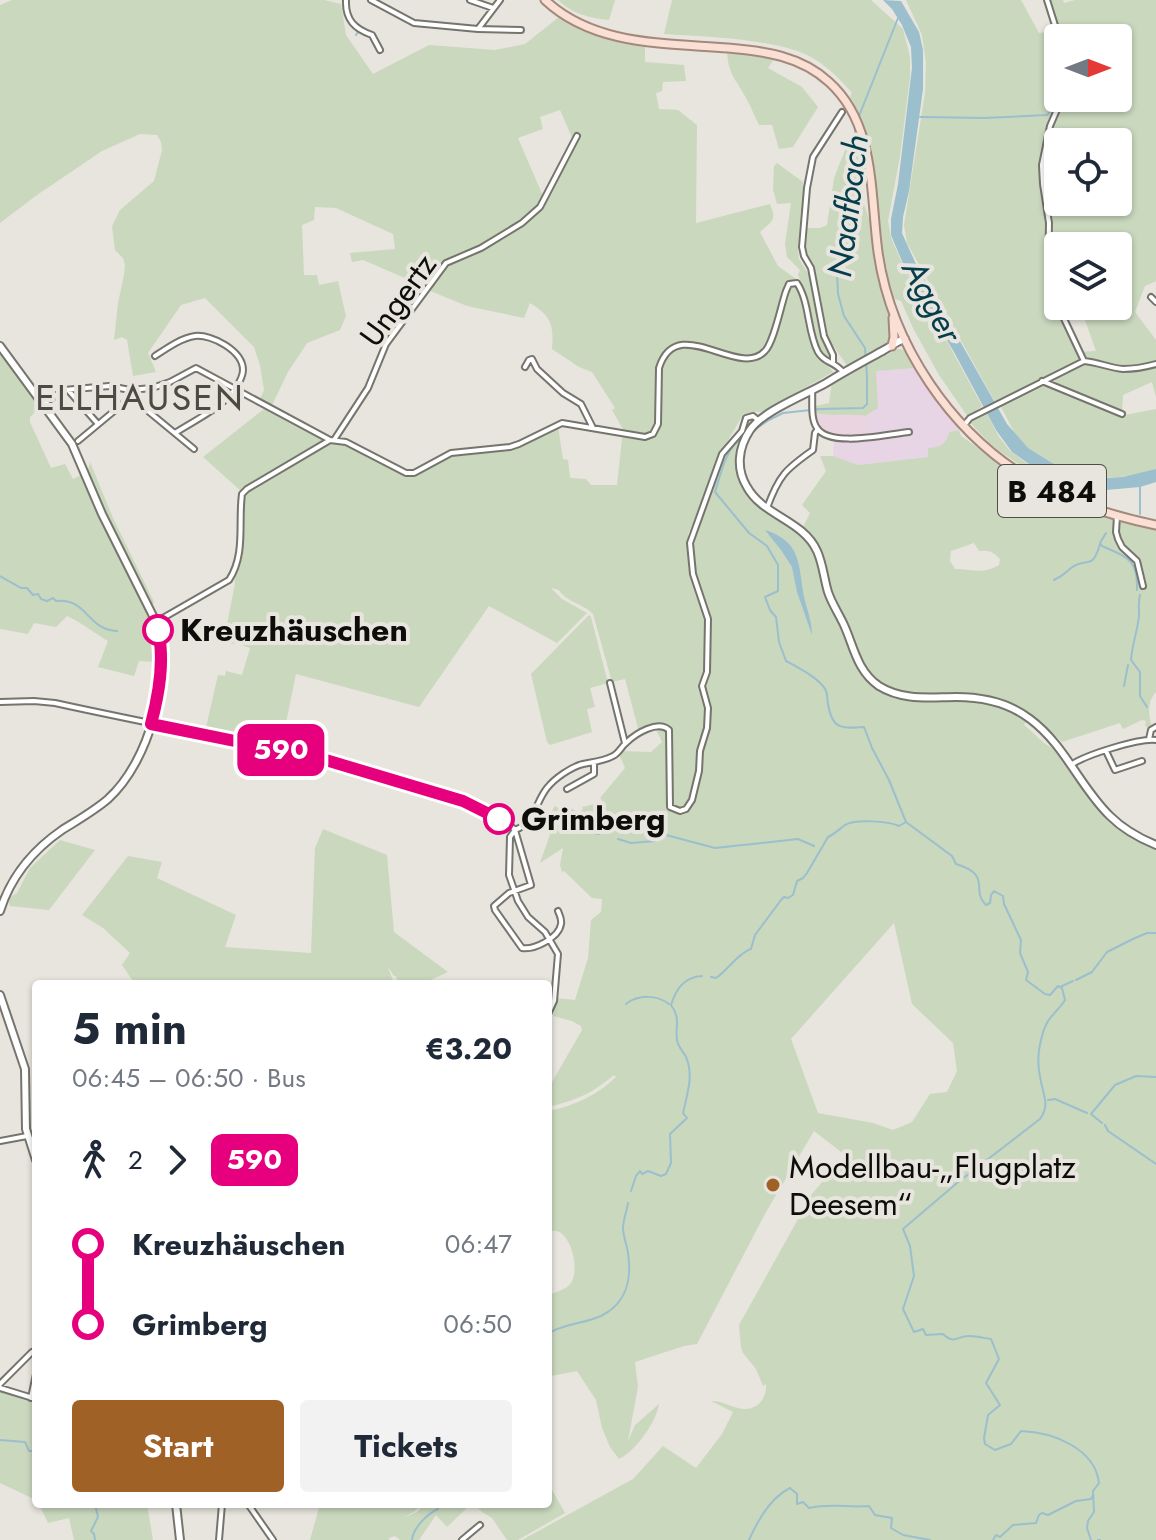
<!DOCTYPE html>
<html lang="en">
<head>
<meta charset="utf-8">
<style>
	body { margin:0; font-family:Jost,sans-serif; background:#f2f2f3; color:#1f2937; height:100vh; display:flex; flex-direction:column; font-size:30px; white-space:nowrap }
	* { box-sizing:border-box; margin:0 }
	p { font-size:26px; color:#747a83 }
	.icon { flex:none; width:44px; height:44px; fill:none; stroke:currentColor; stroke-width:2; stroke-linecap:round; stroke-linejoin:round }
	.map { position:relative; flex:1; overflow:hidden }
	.sheet { position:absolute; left:32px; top:980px; width:520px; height:528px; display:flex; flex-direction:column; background:#fff; border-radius:8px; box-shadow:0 2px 6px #0004 }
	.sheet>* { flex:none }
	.badge { padding:0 16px; border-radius:12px; font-size:28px; line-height:52px }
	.needle { width:52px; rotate:90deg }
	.controls { position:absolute; left:1044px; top:24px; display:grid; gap:16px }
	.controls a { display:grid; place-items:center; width:88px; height:88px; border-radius:8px; background:#fff; box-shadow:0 2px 6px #0004; font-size:40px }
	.map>.badge { position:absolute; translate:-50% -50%; box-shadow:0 0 0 4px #fff }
	.legs { display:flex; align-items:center; gap:12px; height:88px; padding:0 40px; font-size:26px }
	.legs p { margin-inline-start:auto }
	.summary { display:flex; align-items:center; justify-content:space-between; height:136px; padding:0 40px }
	h1 { font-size:44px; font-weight:700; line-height:60px }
	.button { display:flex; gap:16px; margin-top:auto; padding:16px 40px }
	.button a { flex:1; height:92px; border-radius:8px; background:#9f6126; color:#fff; font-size:32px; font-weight:700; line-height:92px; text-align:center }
	.button a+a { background:#f2f2f3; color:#1f2937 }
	ul { padding:0 40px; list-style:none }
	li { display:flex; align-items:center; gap:28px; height:80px; font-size:30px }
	li i { display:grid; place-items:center; width:12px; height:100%; margin:0 10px; background:currentColor }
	li i::after { content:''; width:20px; height:20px; margin:-10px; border:6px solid; border-radius:50%; background:#fff }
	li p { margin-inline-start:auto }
	li:first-child i { background:linear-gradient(#0000 50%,currentColor 0) }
	li:last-child i { background:linear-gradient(currentColor 50%,#0000 0) }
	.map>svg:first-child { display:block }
	.commercial { fill:#ead4e0 }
	.industrial { fill:#e7d4e4 }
	.green { fill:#cad8be; fill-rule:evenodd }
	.water { fill:#9bbfcd }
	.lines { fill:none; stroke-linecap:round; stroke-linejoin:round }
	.stream { stroke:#9bbfcd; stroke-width:2 }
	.street-casing { stroke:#76756d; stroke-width:8 }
	.secondary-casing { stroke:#76756d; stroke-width:10 }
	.primary-casing { stroke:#a4887b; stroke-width:11 }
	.street { stroke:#fff; stroke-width:4 }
	.secondary { stroke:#fff; stroke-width:6 }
	.primary { stroke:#fae0d4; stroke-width:7 }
	.line-1-casing { stroke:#fff; stroke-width:18 }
	.line-1 { stroke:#e6007e; stroke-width:12 }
	.stop-1-dot { fill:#fff; stroke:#e6007e; stroke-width:4 }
	.poi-dot { fill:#9f6126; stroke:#e7e5dd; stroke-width:3 }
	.labels { text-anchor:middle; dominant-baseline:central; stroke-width:8; stroke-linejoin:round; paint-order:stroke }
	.shield { fill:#e7e5dd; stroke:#4e4e49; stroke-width:2 }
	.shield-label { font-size:30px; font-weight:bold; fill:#0d0d0a }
	.street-label { font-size:32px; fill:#0d0d0a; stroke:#e7e5dd }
	.stop-label { font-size:32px; font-weight:bold; fill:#0d0d0a; stroke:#e7e5dd; text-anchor:start }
	.poi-label { font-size:32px; fill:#0d0d0a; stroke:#e7e5dd; text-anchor:start }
	.water-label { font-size:34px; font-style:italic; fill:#053d4c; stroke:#e7e5dd }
	.quarter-label { font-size:36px; letter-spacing:2px; fill:#4b4a43; stroke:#e7e5dd }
</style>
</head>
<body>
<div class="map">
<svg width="1156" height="1540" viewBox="0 0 1156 1540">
	<rect width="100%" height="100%" fill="#e7e5dd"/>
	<path class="commercial" d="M815,413L822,415L855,414L865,416L867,437L843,439L823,433L815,423Z"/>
	<path class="industrial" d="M916,368L959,430L949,432L948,440L936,448L928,457L858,465L833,456L834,441L867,437L865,416L878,407L875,371Z"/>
	<path class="green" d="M12,0H324L341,4L346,35L373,74L429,45L495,50L525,44L559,17C587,33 615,37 645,43V62L684,65L686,81L663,82L662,91L656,93L659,109L678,110L697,125L696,223L770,204C777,221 772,221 760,232L778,266L796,279L792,287H796L799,290C803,308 806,337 815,353C820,361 828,364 833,372L762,412C752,411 748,413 741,418L719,456L703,500L688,534L691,574L706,623L710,622L696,573L693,553L694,538L707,507L713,482L726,450L746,429L748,419L753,418L754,422C736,440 732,466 744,489C757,515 792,519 810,543C820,557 823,578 828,594C832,606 837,617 842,628C852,652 857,675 880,689C907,705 934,699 963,700C987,701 1006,708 1027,720L1024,725C1035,733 1042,745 1056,749L1103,815L1125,832L1156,847V1540H522L633,1479L663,1446L696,1468L722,1434L733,1412L711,1401C724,1401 732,1408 743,1409C758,1410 767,1398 766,1384L763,1386L756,1369L743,1353L741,1347L739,1325L812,1194L845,1155L814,1131L766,1212L697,1344L684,1346L635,1362L638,1387L628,1441L635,1425L659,1404C657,1421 635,1452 619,1459L610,1447L602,1428L596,1400L577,1371L551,1376L548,1378V1295C556,1292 566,1290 571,1283C579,1270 573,1242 561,1233C556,1230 554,1231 548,1231V1111C574,1106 596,1096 616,1077L614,1075C591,1094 577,1100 548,1107V1089L582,1030L581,1026L572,1021L553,1016L556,998L575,1000L588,958L591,920L601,912L602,899L592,898L564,871L562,872L560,865L563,848L540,863L554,823L546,820L555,806L563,811L569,807L579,813L583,809L582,807L603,802L600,798L625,768L619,754L622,751L651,752L662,742L655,727L669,729L671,728L658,723L639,732L625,679L612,682L593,614C584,604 566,602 559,590L551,588L562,599L587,613L557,643L489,606L419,707L296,674L281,747L205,732L218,675L225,676L226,671L242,675L250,648L236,643L231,644V641L224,639L235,584L234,576L241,557L244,499L248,491L331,443C350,441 391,466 409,475H417L448,456L501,451L518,447L558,427L563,459L568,460L570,478L586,479L591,485H617L622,439L625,433L612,410L615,408L592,372L579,367L552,349C554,324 551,316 530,303L524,318L467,306L428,290L441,274L429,265L414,272L421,292L416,298L402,292L405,278L363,260L352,262L350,253L395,249L393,234L336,208L315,207L314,220L302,225L304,275H317L319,285L338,281L346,316L340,330L307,343L288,372L271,407L260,399L264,390L260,365L254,347L205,298L181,305L148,353L156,372L133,376L127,340L122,337L114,340L118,303L124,275L125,265L123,258L115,250L112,226L120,210L154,181L162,150L161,142L157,135L140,134L102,151L37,195L0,223V5ZM560,110L573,140L543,196L518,138L543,129L540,117ZM894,923L912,1004L953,1043L957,1071L947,1092L930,1094L912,1122L893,1130L873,1123L818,1113L791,1039Z
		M558,0H615L609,20C590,18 572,14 558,0Z
		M672,0H871L903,29L910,57V77L900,156L888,221L891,238L915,292L942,332L982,406L968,417L939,375L914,330L901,301L895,299L885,273L887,270L878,228L871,150L863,122L850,96L852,93C841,80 830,69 816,60C781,38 706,37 664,34Z
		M906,0H1021L1039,33L1057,31L1049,0H1063L1064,3L1075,0H1156V281L1145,286L1135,312L1156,340V397L1152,382L1123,395L1122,412L1057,386L1054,378L1084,363L1081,360L995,402L907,243L904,225L925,93L926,63L922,35ZM1058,38H1118V98H1058ZM1058,142H1118V202H1058ZM1058,246H1118V306H1086L1081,309L1096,351L1077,352L1057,310L1060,306H1058Z
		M727,50L776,56L768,68L802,87L818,107L793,147L779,149L772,125H759C754,116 752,108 747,100C737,79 728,77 727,50Z
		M851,135L855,140L860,168V193L873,230L876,260L893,333C888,351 864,359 848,367L826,335L813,266L805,252V228H820L827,225L834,178Z
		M777,163L803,182L804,196L801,212L798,250L799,259L812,280L820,330L830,358L828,359C807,337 811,301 798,275L800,270L787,257L785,244L791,203L777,204L773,189L774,166Z
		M898,349C909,349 912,359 916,368L876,371L878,408L865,416C848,413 831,417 815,413V406L829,403L832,382Z
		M0,351L41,406L30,417V422L51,468L65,464L73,479L83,474L154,623L157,637L158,662L139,661L134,676L98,667L108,641C94,633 81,622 67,616L56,627L34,623L28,634L0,629Z
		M1043,384L1090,403L1089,405L1125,415L1156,409V469C1114,487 1048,474 1018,438C1011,428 1006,415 1000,405Z
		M264,409L324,438L325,441L241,491L203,457Z
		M986,412L999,437L1011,452L1046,477L1060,483L1104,490L1099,504C1064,490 1021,469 992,445C984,438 977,430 970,422Z
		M959,430L961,436C977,446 990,459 1005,470C1050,501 1103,519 1156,528V692C1147,702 1148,714 1152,727L1149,728L1145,726L1146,721L1142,720L1123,729L1120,723L1062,742L1057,737L1055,739C1037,721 1021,704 996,697C959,687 908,705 877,678C864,667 859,652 853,637C847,621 839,607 833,592C822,562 828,552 803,527L810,513L802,505L826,471L820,456H833L858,465L928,457V448C939,448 947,444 949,432ZM974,543L979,551C990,550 993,552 1000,559L999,565C982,575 973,569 955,569L950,561L951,551Z
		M90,462L113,518L154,602L152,607L107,514L88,470Z
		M589,615L591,617L608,683L590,688L595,707L587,709L592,732L550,745L547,742L531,674Z
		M323,829L387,855L394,932L448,972L422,984H398L396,976H394L388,967L394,984H135L122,965L130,953L103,928L82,915L128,856L162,862L157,878L236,915L225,947L311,953L315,848Z
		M60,840L95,850L49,910L10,906L7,899L17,893L30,868Z
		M0,1389L36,1401V1500L0,1483Z
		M548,1483L565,1513L518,1540H507L492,1518L482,1512L474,1504H548Z
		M39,1504H147L153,1540H74L69,1518L48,1523Z
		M320,1504H421L415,1511L403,1518L417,1512L425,1504H471L447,1527L436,1515L419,1540H400L395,1536L389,1538V1540H310Z"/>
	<path class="water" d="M883,0L901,1L919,32L923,50V89L909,191L903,217L902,233L915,262L1007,424L1028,448L1052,463L1085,476L1104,478L1123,477L1156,469V482L1140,487L1106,490L1061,482L1046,476L1012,452L996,430L954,352L907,273L891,235V219L898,184L912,68L911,47L902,25L892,9Z
		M765,530C802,542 798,564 804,597C807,610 812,621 812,635L797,592L792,567L781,550Z"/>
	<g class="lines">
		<path class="stream" d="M343,0L346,15
			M353,27L358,32L356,35
			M859,116L898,18
			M920,117L984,118L1047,115L1055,106
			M754,430L769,420L783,413L820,409L863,408L867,404V376L865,348L844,316L838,294L837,271L842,208L856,126
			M742,438C725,449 721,474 715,492L749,533L767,546L778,565V591L765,597L770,610L776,617L779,642L786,661C797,667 821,679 826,691C828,695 827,700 828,704C832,729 841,729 864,727L872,748L889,780L906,822L952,856L956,864C993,875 970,890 986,905L990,903L991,895L994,891L1003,896L1004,904L1021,940L1020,953L1028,972L1026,980L1045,994L1050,995L1058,986L1062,988L1065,1000C1061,1007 1057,1009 1053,1015C1044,1023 1041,1039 1039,1050C1038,1059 1038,1068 1040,1076C1042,1093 1051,1104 1040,1119L957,1183L903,1229L910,1246L914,1276L903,1309L914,1332L923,1329L926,1335L943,1334C955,1345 956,1336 969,1336C976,1336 984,1338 991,1339L999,1359L986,1383L1000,1405L988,1415L984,1438L985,1444L995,1450L1011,1444L1021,1431C1052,1432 1095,1448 1099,1483L1093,1491L1094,1512L1088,1521L1087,1528L1091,1540
			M1140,514V487
			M1106,533L1100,543L1102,546C1127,557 1138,559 1137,590
			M0,576L21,588H27L33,595L38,594L41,599L47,601L53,598L56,601C88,598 87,630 117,631
			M1054,580C1063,576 1064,574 1071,568C1087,556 1092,572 1100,544
			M1140,595C1138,603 1139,608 1139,615C1138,630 1132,644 1131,660L1140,672V696L1147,707
			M1124,686L1128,665
			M581,833L584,831L599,834
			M618,839L631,843L655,841L666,835L715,848L798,839L814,846
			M711,977L716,978C728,970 738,953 751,949L755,935L781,900L784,897L788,898L793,895L797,881L803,878L807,873L828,837C835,834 838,830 845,825C854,819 889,821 899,826L906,822
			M1076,980L1092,972L1107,952L1135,938L1147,933H1156
			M1060,987L1073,981
			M626,1004C639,994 657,995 669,1004
			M1048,1100L1055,1099L1087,1113
			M1102,1123L1091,1114L1115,1085L1136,1076L1156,1077
			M1105,1125L1108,1131L1156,1164
			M631,1191L636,1176L640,1171L642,1174L648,1171L661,1176L666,1174L671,1163L670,1134L687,1118L683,1113C687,1095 694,1075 686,1057C683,1051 678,1047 677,1040C675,1026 681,1018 671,1005C676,989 684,977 702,976
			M548,1334C559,1325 586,1323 601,1316C627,1303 632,1280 628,1253C627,1245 623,1236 623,1228C623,1220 627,1211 628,1203
			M0,1440L25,1442L29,1451H36
			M95,1540L94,1534L91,1531L98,1517L95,1504
			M412,1540C413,1528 427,1514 438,1509L439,1504
			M749,1540C757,1522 771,1497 790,1488L797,1494V1504L803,1502L809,1508C831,1503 848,1508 869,1506L875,1515L892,1518L891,1528L903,1535L930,1540
			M993,1540L996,1535L1000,1537L1013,1525L1036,1523L1039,1515L1042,1513L1048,1515L1076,1501L1091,1499L1093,1495
			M1098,1540H1100"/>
		<g class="street-casing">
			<path id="street" d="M346,0C345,20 355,29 372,35L380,50
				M371,0L414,23L478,29L500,0
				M470,0L493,8
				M1047,0L1059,38
				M478,29L521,30
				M1151,297L1156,302
				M1058,305L1048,277L1049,223L1043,184L1042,165L1050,126L1062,98
				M1058,306L1084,361
				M155,356C167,348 181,338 195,336C212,334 243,351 243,370C243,376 239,383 236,388C222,408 195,420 175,433
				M833,362V355L824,336L811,268L804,256L802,247L807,188L813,157L842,112
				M525,367L529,360L532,359L537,369L563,393L581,404L593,428
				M1042,381L1122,414
				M68,390L98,424
				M812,390C813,401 810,418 817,428C830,448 887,434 909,432
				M131,397L194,449
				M43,404L64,390L109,386L130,390L152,388L170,382L196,368L330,440L346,442L406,473H414L451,453L510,447L519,444L562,423L645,437L653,434L658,424L659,368C677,311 739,380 765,351C774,342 781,305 786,291L789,284L797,283C810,303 807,331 818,352C825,364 833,360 843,372
				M965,424L970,418L1084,361C1097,362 1110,368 1123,369C1134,369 1145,367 1156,364
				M334,440L368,388L386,344L446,263L481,248L522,223L540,207L577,136
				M78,441L131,397
				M767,508C779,475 786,469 813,450L815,433L818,429
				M1117,516L1116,532L1118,539L1122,547L1137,561L1143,586
				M156,622L229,580C246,554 238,523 242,494L247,489L330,440
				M610,683L625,743
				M0,702L34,701L55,703C177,730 301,750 420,788C448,797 495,809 515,830L531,885L509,893L494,906L495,910L522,948C534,950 559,938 561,924C562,919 560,916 558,911
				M1149,739L1151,730L1156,727
				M1106,751L1115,770L1142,761
				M1071,765C1085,755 1139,738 1156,740
				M567,789L594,774V762
				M515,830C535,823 535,803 547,788C555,778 571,767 583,764C593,762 604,761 613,756C619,753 621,747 626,743C636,733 658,720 669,730L670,807L680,811L686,809L692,800L699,771L700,751L707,728L708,708L702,686L707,672L708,619L693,574L690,543L722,454L742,431L746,418L753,416L759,421
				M515,830L510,837L509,875L518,901L528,917L545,932L558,954L554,1001L548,1014
				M0,1141L27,1136
				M0,1384L32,1352L36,1350
				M0,1388L36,1399
				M31,1398L36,1374
				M248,1504L273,1540
				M219,1540L222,1504
				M462,1540L480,1525"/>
		</g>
		<g class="secondary-casing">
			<path id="secondary" d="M905,339C897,341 892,346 884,350C864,361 845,371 826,383C805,395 763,411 750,430C738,448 736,469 747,487C763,516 803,520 817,551C823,564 824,579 828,592C832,604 839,614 844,625C854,647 857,671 879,686C903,701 930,697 956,697C983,697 1008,702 1030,719C1065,745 1080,787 1110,816C1123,829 1139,838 1156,845
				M0,346L72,444L102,514L156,622C172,676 150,761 108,799C94,811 78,820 62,830C33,850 11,876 0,911
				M0,995L25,1069L26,1129L36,1160
				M176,1504L180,1540"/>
		</g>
		<g class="primary-casing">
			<path id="primary" d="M545,0C594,46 665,43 728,48C764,51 801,56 829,82C876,124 870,194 878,252C891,344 951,433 1031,480C1070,503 1112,516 1156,525
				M892,346L894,337L893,318"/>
		</g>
		<use href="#street" class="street"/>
		<use href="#secondary" class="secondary"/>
		<use href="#primary" class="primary"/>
	</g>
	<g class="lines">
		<g class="line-1-casing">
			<path id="line-1" d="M158,630C165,661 159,694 151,724L319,758L463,801L499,819"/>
		</g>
		<use href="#line-1" class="line-1"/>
	</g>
	<g class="stop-1-dot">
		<circle cx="158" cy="630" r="14"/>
		<circle cx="499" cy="819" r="14"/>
	</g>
	<circle class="poi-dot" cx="773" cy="1185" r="8"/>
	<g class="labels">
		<rect class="shield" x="998" y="465" width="108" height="52" rx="6"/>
		<g class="shield-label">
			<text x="1052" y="491">B 484</text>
		</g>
		<g class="street-label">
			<text transform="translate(398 300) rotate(-54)">Ungertz</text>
		</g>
		<g class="stop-label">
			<text x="180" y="630">Kreuzhäuschen</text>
			<text x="521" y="819">Grimberg</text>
		</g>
		<g class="poi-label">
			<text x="789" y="1167">Modellbau-„Flugplatz<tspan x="789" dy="37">Deesem“</tspan></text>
		</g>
		<g class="water-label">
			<text transform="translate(848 206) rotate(-83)">Naafbach</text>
			<text transform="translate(932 301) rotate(62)">Agger</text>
		</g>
		<g class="quarter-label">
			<text x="140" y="397">ELLHAUSEN</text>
		</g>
	</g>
</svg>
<div class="controls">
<a><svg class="needle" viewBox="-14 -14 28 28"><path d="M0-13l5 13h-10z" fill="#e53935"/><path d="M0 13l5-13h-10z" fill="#747a83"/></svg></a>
<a><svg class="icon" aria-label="locate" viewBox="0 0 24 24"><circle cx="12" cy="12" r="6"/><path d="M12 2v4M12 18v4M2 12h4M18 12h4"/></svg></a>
<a><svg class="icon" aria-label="layers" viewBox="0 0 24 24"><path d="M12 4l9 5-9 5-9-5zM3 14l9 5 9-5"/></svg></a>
</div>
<b class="badge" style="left:281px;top:750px;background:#e6007e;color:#fff">590</b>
<section class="sheet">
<div class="summary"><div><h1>5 min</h1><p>06:45 – 06:50 · Bus</p></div><b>€3.20</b></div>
<div class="legs"><svg class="icon" aria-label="walk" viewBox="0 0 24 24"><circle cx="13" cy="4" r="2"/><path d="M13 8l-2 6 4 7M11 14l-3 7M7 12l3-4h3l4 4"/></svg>2<svg class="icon" aria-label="forward" viewBox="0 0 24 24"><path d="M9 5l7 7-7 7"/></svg><b class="badge" style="background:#e6007e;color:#fff">590</b></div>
<ul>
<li><i style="color:#e6007e"></i><b>Kreuzhäuschen</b><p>06:47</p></li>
<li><i style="color:#e6007e"></i><b>Grimberg</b><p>06:50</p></li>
</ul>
<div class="button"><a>Start</a><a>Tickets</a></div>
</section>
</div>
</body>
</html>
